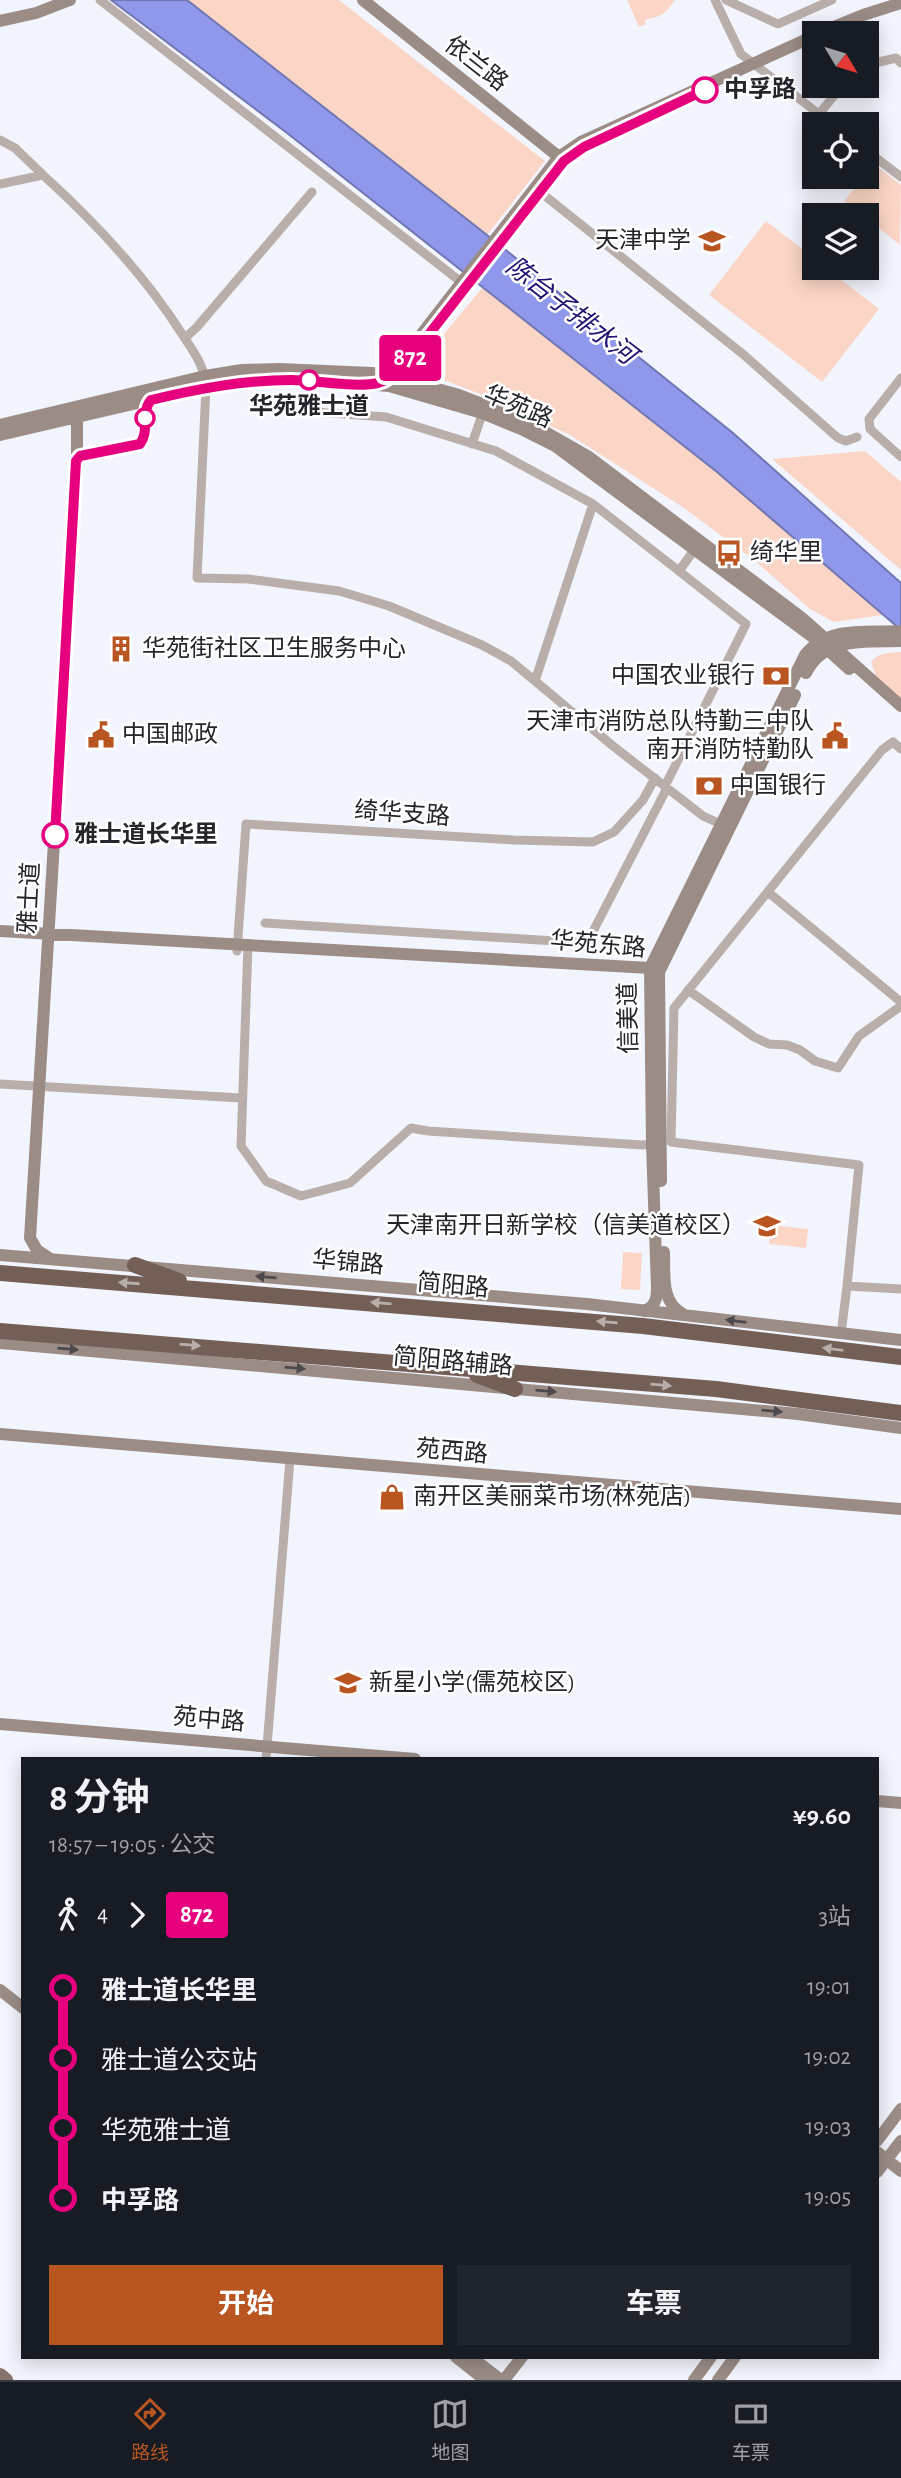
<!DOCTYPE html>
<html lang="zh">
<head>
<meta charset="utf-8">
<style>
	body { margin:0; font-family:"Alegreya Sans","Noto Sans SC",sans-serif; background:#20242c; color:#f1f3f6; height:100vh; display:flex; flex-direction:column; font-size:26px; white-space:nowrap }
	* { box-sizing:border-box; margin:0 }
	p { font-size:23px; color:#9ea1a6 }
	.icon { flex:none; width:38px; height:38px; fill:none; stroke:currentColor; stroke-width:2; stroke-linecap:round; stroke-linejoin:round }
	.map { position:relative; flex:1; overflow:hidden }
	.drawer { position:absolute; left:21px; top:1757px; width:858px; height:602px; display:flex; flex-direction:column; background:#171b24; border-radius:0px; box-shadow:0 4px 18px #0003 }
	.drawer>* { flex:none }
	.badge { padding:0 14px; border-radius:5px; font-size:24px; line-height:46px }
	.needle { width:46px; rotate:128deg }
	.fabs { position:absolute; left:802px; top:21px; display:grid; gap:14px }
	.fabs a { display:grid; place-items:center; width:77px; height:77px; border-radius:0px; background:#171b24; box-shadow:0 4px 18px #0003; font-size:35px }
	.map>.badge { position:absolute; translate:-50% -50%; box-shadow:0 0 0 4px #fff }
	.legs { display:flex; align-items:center; gap:10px; height:77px; padding:0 28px; font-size:23px }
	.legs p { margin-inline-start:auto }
	.overview { display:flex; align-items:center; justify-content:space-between; height:119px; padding:0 28px }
	h1 { font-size:38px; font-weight:700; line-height:52px }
	.primary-button { display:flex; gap:14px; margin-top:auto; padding:14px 28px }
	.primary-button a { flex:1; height:80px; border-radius:0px; background:#b95520; color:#fff; font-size:28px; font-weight:700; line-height:80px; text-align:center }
	.primary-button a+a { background:#20242c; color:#f1f3f6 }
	ul { padding:0 28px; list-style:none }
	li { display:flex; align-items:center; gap:24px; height:70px; font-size:26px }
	li i { display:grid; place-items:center; width:10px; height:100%; margin:0 9px; background:currentColor }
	li i::after { content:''; width:18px; height:18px; margin:-9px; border:5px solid; border-radius:50%; background:#171b24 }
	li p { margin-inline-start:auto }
	li:first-child i { background:linear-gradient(#0000 50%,currentColor 0) }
	li:last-child i { background:linear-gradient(currentColor 50%,#0000 0) }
	.menu { display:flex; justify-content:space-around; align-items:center; height:98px; border-top:2px solid #363941; background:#171b24; font-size:19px; color:#9ea1a6 }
	.menu a { display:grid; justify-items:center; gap:4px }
	.menu .current { color:#b95520 }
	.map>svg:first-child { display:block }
	.green { fill:#fbd6c6 }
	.water { fill:#9098eb; stroke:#7076b2; stroke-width:2 }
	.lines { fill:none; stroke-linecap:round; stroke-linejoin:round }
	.street { stroke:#b9aeaa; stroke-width:9 }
	.secondary { stroke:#9b8c86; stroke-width:12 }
	.primary { stroke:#86746c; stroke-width:14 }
	.highway { stroke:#735f56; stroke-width:16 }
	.oneway { fill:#4e494c }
	.oneway2 { fill:#b9afaa }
	.line-1-casing { stroke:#fff; stroke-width:16 }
	.line-1 { stroke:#e6007e; stroke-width:10 }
	.stop-1-dot { fill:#fff; stroke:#e6007e; stroke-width:3.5 }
	.labels { text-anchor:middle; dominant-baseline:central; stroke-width:5; stroke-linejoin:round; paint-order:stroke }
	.street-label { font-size:24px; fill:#24252d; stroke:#fff }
	.stop-label { font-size:24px; font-weight:bold; fill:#24252d; stroke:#fff; text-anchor:start }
	.poi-label { font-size:24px; fill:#24252d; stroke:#fff; text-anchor:start }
	.water-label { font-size:26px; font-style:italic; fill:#221473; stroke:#fff }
</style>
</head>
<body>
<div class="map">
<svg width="901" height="2380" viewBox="0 0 901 2380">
	<rect width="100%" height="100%" fill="#f3f5fe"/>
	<path class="green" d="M187,0H339L545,161L487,235Z
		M627,0H675C667,13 659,18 644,20L646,24L639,27Z
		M874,164L901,185L900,245L866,218V215H862L844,201L864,177H866Z
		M766,221L814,258V268H826L879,309L822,382L709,295Z
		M483,287L717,472L883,615L834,622L810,609L754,560L684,508L570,435L493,399L423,372L419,364Z
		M865,451L901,482V570L772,459Z
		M901,652V700L876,676L871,662C878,652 889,653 901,652Z
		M771,1225L808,1229L806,1248L769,1244Z
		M623,1252L642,1253L640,1290L621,1289Z"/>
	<path class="water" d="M111,0H187L487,235L733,433L901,583V630L717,472L287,133Z"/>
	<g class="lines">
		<path class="street" d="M100,0L465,285
			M715,0L741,54L819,114L842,86
			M726,0L778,24L832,0
			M866,65L896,58L901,63
			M819,114L833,124
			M0,140L15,148L43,175
			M866,150L901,177
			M0,184L43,175C96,223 144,274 182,334C193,351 205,366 206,387L197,578L248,579L339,591L389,606L482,645L511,661L613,746L703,816L725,826
			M534,187L744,355L838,438L846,441L857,437
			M185,338L197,327L312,192
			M901,378L869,419L870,429L901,457
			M301,411L386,417L496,451L593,504L679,571
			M472,444L484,409
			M535,681L593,504
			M901,749L893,742L882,750L674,1008L671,1142L859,1165L847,1286L901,1289
			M665,786L746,624L679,571L697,546
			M768,892L901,1002
			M265,923L587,943L667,788
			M248,945L241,1146L266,1181L301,1196L350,1183L411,1128L428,1131L642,1145L652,1144
			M237,951L246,824L514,840L593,842L614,832L643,800L655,778
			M688,990L754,1037L769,1044L787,1045L800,1050L815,1061L838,1068L859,1036L901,1006
			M0,1084L241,1098
			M841,1334L847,1286
			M266,1759L290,1459"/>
		<path class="secondary" d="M363,0L564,161
			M0,21L36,13L70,0
			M819,33L863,15L901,3
			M389,380L400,362L559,157L581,142L814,36
			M0,425L205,376L242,370L279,369L372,373L392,376L459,395L526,421L589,457L802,618L901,706
			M0,435L206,387L254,381L313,380L389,386L482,413L521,429L555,446L818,641L849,669
			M806,673C824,636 865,642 901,641
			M0,931L650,968L656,971
			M661,1181L659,972L795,695
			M664,1252C665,1274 660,1302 683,1314
			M0,1255L587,1304L901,1340
			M49,1258L37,1250L30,1238L77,463V411
			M644,1311C655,1307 657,1299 657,1288L652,1144L650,968L805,655C828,625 867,633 901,631
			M0,1343L798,1414L901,1428
			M0,1434L901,1509
			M0,1724L415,1759
			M877,1801L901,1803
			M0,1990L23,2008
			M877,2141L901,2109
			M877,2152L901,2171
			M877,2172L901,2141
			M456,2357L485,2380
			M471,2357L501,2380
			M504,2380L522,2357
			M694,2380L711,2357
			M718,2380L735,2357"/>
		<path class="primary" d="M0,2375L6,2380"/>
		<path class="highway" d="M135,1265L179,1281
			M0,1273L643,1326L901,1357
			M0,1331L716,1389L901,1413
			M477,1375L515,1389"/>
	</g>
	<defs><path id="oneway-solid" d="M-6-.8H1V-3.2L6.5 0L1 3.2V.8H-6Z" transform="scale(1.75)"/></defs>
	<g class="oneway">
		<use href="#oneway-solid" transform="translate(266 1277) rotate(-175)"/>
		<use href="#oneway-solid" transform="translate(736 1321) rotate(-173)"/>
		<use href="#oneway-solid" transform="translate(68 1349) rotate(5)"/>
		<use href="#oneway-solid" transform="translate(295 1368) rotate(5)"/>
		<use href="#oneway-solid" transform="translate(546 1391) rotate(5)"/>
		<use href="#oneway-solid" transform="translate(772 1411) rotate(5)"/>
	</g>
	<g class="oneway2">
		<use href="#oneway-solid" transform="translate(129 1283) rotate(-176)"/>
		<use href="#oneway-solid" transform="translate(381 1303) rotate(-175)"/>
		<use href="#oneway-solid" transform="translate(607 1322) rotate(-175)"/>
		<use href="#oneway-solid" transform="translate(190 1345) rotate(5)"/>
		<use href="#oneway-solid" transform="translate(833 1349) rotate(-173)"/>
		<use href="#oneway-solid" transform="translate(661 1385) rotate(5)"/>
	</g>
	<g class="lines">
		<g class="line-1-casing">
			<path id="line-1" d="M55,835L76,461L80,456L140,444C150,431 140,413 151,400C197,389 243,380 291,380C316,380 355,388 378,383C389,380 397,372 405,365L564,161L584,147L705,90"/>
		</g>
		<use href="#line-1" class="line-1"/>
	</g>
	<defs>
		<g id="school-bare" transform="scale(2.1)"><path d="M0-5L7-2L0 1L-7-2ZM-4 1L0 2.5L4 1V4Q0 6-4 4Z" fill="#b95520" stroke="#fff" stroke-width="2.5" paint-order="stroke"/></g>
		<g id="bus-bare" transform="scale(2.1)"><path d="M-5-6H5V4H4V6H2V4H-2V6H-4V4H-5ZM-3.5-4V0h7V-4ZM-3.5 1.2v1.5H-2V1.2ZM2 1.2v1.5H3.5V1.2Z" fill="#b95520" stroke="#fff" stroke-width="2.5" paint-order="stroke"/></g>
		<g id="building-bare" transform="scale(2.1)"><path d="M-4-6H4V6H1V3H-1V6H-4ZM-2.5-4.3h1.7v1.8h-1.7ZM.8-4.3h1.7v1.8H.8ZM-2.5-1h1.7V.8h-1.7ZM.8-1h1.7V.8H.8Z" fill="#b95520" stroke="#fff" stroke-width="2.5" paint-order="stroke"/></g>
		<g id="bank-bare" transform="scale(2.1)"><path d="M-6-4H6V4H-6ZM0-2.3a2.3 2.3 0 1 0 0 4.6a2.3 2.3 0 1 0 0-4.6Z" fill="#b95520" stroke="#fff" stroke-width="2.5" paint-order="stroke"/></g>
		<g id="civic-bare" transform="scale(2.1)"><path d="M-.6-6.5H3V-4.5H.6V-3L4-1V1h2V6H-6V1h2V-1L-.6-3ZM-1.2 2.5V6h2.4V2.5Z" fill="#b95520" stroke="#fff" stroke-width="2.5" paint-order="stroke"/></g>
		<g id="shop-bare" transform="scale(2.1)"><path d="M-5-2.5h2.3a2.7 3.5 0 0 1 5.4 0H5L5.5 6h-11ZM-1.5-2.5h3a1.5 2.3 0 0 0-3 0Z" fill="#b95520" stroke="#fff" stroke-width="2.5" paint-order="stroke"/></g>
	</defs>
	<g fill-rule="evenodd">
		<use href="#school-bare" x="712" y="241"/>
		<use href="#bus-bare" x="729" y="553"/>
		<use href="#building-bare" x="121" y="649"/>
		<use href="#bank-bare" x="776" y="676"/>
		<use href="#civic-bare" x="101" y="735"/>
		<use href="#civic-bare" x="835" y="736"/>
		<use href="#bank-bare" x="709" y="786"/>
		<use href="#school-bare" x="767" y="1226"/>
		<use href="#shop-bare" x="392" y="1497"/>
		<use href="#school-bare" x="348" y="1683"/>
	</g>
	<g class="stop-1-dot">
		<circle cx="705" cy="90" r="12"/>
		<circle cx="309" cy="380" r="9"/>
		<circle cx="145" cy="418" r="9"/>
		<circle cx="55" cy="835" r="12"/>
	</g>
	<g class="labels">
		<g class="street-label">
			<text transform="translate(476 64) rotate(38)">依兰路</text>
			<text transform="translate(518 407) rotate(23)">华苑路</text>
			<text transform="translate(402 814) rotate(4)">绮华支路</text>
			<text transform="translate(30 898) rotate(-87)">雅士道</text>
			<text transform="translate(598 945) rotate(5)">华苑东路</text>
			<text transform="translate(629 1018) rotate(-91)">信美道</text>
			<text transform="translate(348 1263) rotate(5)">华锦路</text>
			<text transform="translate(453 1286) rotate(5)">简阳路</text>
			<text transform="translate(453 1362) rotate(5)">简阳路辅路</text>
			<text transform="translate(452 1452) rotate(5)">苑西路</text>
			<text transform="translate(209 1720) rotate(5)">苑中路</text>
		</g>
		<g class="stop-label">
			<text x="724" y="90">中孚路</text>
			<text x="309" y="407" text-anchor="middle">华苑雅士道</text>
			<text x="74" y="835">雅士道长华里</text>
		</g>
		<g class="poi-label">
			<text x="691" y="241" text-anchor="end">天津中学</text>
			<text x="750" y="553">绮华里</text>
			<text x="142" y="649">华苑街社区卫生服务中心</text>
			<text x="755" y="676" text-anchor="end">中国农业银行</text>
			<text x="814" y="722" text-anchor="end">天津市消防总队特勤三中队<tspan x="814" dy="28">南开消防特勤队</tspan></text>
			<text x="122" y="735">中国邮政</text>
			<text x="730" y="786">中国银行</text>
			<text x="746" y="1226" text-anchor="end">天津南开日新学校（信美道校区）</text>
			<text x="413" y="1497">南开区美丽菜市场(林苑店)</text>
			<text x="369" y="1683">新星小学(儒苑校区)</text>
		</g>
		<g class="water-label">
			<text transform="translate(571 311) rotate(38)">陈台子排水河</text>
		</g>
	</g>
</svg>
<div class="fabs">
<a><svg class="needle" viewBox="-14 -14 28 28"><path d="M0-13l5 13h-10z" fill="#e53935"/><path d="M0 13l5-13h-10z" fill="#9ea1a6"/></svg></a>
<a><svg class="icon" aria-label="locate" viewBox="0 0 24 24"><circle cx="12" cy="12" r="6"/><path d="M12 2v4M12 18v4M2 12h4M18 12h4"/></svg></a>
<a><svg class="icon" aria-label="layers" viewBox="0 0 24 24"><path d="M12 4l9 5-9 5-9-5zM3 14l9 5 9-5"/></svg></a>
</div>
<b class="badge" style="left:410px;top:358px;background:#e6007e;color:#fff">872</b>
<section class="drawer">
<div class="overview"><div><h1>8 分钟</h1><p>18:57 – 19:05 · 公交</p></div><b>¥9.60</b></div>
<div class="legs"><svg class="icon" aria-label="walk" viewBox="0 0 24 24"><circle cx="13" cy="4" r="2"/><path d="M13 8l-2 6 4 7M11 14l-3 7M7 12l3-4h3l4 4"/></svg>4<svg class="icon" aria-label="forward" viewBox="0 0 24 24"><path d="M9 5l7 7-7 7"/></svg><b class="badge" style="background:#e6007e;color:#fff">872</b><p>3站</p></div>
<ul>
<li><i style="color:#e6007e"></i><b>雅士道长华里</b><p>19:01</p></li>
<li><i style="color:#e6007e"></i><span>雅士道公交站</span><p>19:02</p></li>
<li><i style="color:#e6007e"></i><span>华苑雅士道</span><p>19:03</p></li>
<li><i style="color:#e6007e"></i><b>中孚路</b><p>19:05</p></li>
</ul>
<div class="primary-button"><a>开始</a><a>车票</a></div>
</section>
</div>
<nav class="menu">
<a class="current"><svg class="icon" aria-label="directions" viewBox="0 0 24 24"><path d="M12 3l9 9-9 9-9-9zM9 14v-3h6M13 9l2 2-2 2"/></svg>路线</a>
<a><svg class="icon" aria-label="map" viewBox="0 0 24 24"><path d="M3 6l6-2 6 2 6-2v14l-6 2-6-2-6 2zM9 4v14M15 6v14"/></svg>地图</a>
<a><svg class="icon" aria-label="tickets" viewBox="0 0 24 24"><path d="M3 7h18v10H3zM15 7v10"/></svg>车票</a>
</nav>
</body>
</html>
